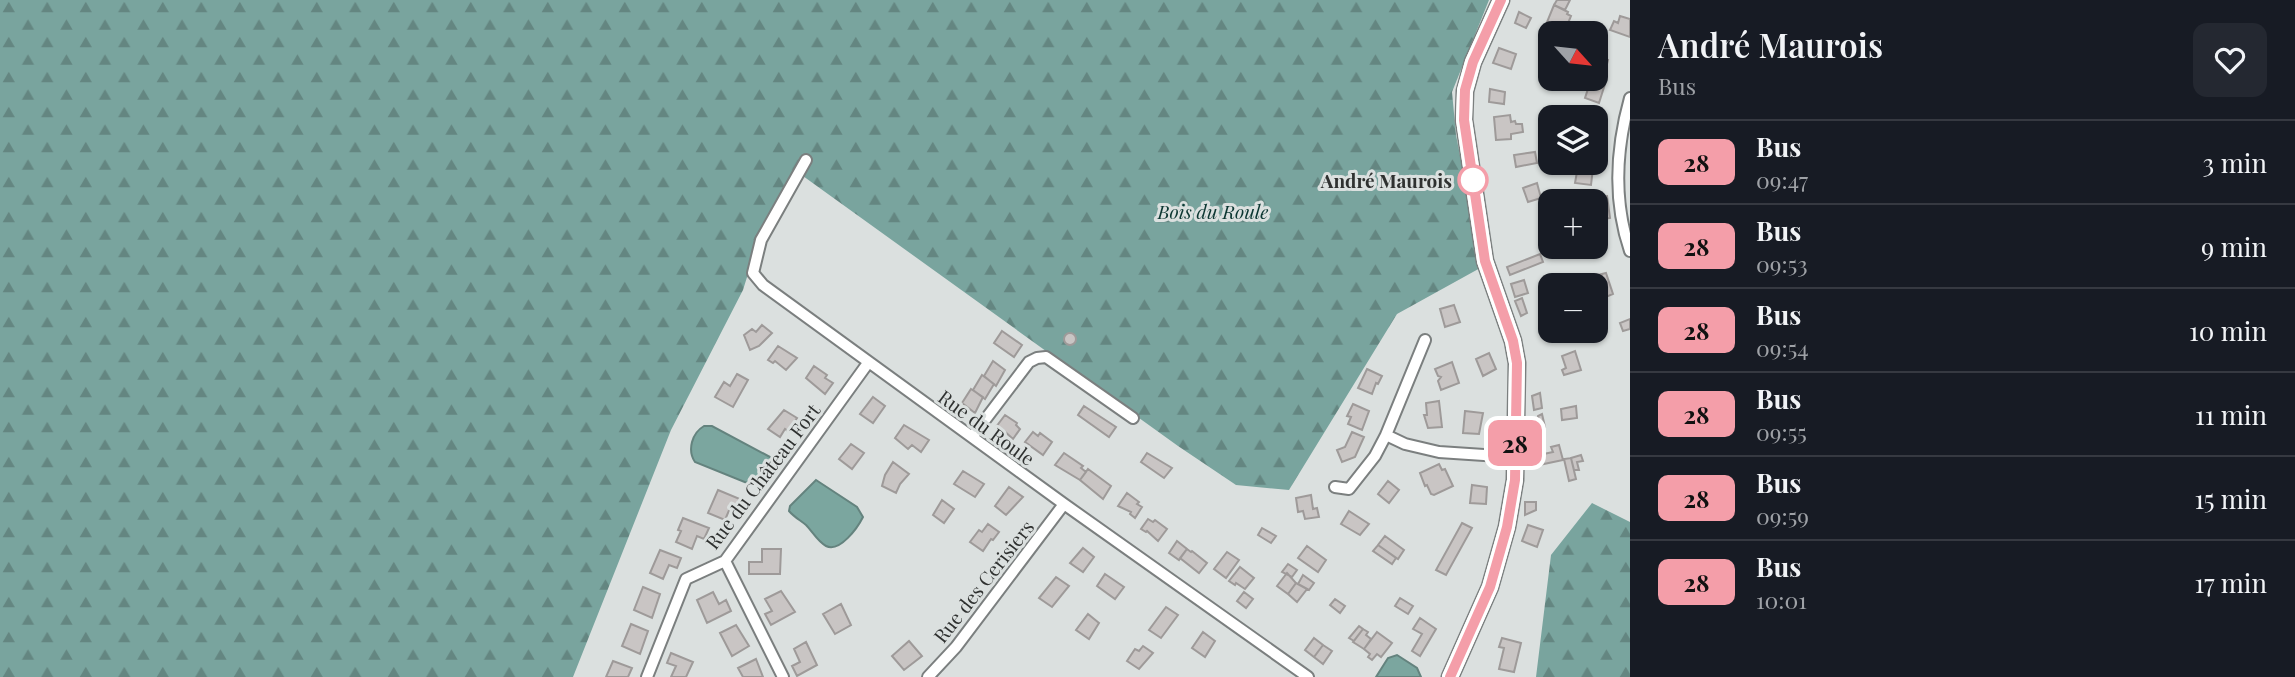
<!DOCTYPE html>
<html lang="fr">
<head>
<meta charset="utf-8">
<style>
	body { margin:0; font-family:"Playfair Display",serif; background:#242831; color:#f1f3f6; height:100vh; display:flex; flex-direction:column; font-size:26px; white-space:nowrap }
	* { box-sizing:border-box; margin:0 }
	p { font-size:23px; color:#9ea1a6 }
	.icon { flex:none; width:38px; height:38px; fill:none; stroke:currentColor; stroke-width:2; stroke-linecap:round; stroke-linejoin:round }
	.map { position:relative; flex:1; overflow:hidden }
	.side { display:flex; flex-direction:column; background:#171b24; width:665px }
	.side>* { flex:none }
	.badge { padding:0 14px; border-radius:10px; font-size:24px; line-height:46px }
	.needle { width:46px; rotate:117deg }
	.tools { position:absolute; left:1538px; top:21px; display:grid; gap:14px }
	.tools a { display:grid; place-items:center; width:70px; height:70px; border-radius:14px; background:#171b24; box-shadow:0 2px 5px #0004; font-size:35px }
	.map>.badge { position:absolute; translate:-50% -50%; box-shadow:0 0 0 4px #fff }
	.round { display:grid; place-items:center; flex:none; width:74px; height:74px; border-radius:14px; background:#242831 }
	.overview { display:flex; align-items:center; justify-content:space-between; height:119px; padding:0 28px }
	h1 { font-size:33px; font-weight:600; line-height:52px }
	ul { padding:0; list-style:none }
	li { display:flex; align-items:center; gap:21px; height:84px; padding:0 28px; border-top:2px solid #363941 }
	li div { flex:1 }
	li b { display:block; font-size:26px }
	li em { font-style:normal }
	li .badge { min-width:77px; font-weight:700; text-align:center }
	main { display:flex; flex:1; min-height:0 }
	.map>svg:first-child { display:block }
	.forest { fill:url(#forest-firs) }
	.water { fill:#7ba69f; stroke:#64837e; stroke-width:2 }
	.building { fill:#c9c5c4; stroke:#9e9a99; stroke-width:2 }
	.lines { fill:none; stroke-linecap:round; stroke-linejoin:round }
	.street-casing { stroke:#7b7f7f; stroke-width:14 }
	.secondary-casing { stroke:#7b7f7f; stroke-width:19 }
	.street { stroke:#fff; stroke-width:10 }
	.secondary { stroke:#fff; stroke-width:16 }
	.line-casing { stroke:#fff; stroke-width:16 }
	.line { stroke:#f49ea9; stroke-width:10 }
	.stop-dot { fill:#fff; stroke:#f49ea9; stroke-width:3.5 }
	.labels { text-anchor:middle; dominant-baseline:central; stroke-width:6; stroke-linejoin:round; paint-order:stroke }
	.stop-label { font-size:19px; font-weight:bold; fill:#2f3130; stroke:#dbe0df; text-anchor:end }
	.park-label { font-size:19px; font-style:italic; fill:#0c3732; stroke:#dbe0df }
	.street-label { font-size:19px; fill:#2f3130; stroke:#dbe0df }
</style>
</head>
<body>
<main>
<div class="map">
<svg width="1630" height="677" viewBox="0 0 1630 677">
	<defs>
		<pattern id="forest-firs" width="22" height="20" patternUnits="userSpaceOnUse" patternTransform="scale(1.75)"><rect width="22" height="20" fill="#79a49e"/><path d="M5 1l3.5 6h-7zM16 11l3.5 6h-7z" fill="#648681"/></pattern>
	</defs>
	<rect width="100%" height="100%" fill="#dbe0df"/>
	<path class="forest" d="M0,0H1489L1452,92L1456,135L1482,267L1397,314L1289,490L1236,485L1178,446L796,171L761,232L743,290L671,430L573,677H0Z
		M1592,503L1630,522V677H1536L1551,555Z"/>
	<path class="water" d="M704,426H712L770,457L772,465L768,475L757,487L695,462C687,450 692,433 704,426Z
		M816,480L857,507L863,517C858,527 840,553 826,546C818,542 812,531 806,525C800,520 794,517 789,511L790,506Z
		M1397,655L1417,668L1421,677H1376L1388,658Z"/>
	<path class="building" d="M1557,0H1570L1565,10L1554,5Z
		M1554,5L1568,12L1567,14L1571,16L1566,28L1547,22Z
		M1519,12L1531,18L1526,28L1515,23Z
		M1620,16L1630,19V37L1610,30L1614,21L1618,23Z
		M1499,48L1516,54L1511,69L1493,63Z
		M1596,56L1608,60L1605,72L1596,69Z
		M1591,80L1605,84L1599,103L1585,98Z
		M1490,89L1505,92L1504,104L1489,102Z
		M1510,115L1511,122L1515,121L1516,124H1522L1523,132L1511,134V139L1496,140L1494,117Z
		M1596,129L1607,131L1605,145L1596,144Z
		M1535,152L1537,163L1516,167L1514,155Z
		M1578,166L1593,168L1591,185L1575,183Z
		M1537,183L1541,198L1528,202L1523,188Z
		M1607,196L1610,218L1596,220V201H1591V198Z
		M1540,254L1543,262L1510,275L1507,267Z
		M1606,273L1613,294L1606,297L1598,275Z
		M1524,280L1528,293L1515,297L1511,284Z
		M1522,298L1527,313L1521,316L1515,301Z
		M1454,305L1460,322L1445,327L1440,309Z
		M1630,319V329L1623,331L1620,323Z
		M762,325L772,333L759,346L750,350L744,335L752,329L756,332Z
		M1002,331L1022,345L1014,357L994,343Z
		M1064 339a6 6 0 1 1 12 0a6 6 0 1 1-12 0Z
		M778,346L797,358L786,370L775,361L773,363L768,360Z
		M1575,351L1581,370L1564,375L1562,370L1566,368L1562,356Z
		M1489,353L1496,369L1483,376L1476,359Z
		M993,361L1005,370L996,386L984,376Z
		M1452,362L1459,383L1441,390L1438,381L1441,377L1438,376L1435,369Z
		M814,366L827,375L825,378L833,383L825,394L806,378Z
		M1367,369L1382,376L1378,384L1376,383L1372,394L1358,388Z
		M737,374L748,380L733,407L715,397L724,382L730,386Z
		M982,375L994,384L985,399L973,390Z
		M971,389L983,397L975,413L962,403Z
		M1540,393L1542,408L1534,410L1532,396Z
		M873,397L885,406L873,423L860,414Z
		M1439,401L1442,427L1428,428L1424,415H1427L1426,403Z
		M1353,404L1369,411L1362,430L1348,424L1351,417L1347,416Z
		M1084,406L1116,427L1109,437L1078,415Z
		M1576,406L1577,418L1562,420L1561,409Z
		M784,410L797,418L788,431L785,429L780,437L768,429Z
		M1465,411L1483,413L1479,434L1463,433Z
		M1542,414L1545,427L1540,429L1538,416Z
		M1005,415L1017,423L1016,425L1020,429L1013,439L1003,430L1002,431L996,427Z
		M904,425L929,440L921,452L912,445L908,449L895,438Z
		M1538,429L1537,437L1527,440L1526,432Z
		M1033,432L1038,436L1040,433L1052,442L1043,455L1025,442Z
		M1352,432L1364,437L1355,457L1342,462L1337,450L1345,447Z
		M851,444L864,453L852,469L839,459Z
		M1559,445L1563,460L1539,465L1537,458L1540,457L1539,455L1553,452L1551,447Z
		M1064,453L1083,466L1081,468L1086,472L1080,480L1055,465Z
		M1147,453L1172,468L1164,478L1141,462Z
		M1581,455L1583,461L1577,462L1579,470H1574L1571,458Z
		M1571,458L1576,479L1569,481L1564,459Z
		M893,462L909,474L900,484L896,493L882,486L885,475Z
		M1439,464L1442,470L1445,469L1453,486L1434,495L1431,494L1427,485L1425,486L1420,473Z
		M1088,469L1111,486L1103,499L1080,480Z
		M963,471L984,484L975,497L954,484Z
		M1388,481L1399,490L1389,503L1378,494Z
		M1472,485L1487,487L1486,504L1470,503Z
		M1009,487L1023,497L1006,515L995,506Z
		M718,490L747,502L743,513L730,508L725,520L708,513Z
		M1127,493L1139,502L1137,504L1142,507L1135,518L1130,514L1131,512L1118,506Z
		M1311,495L1313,509L1317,508L1319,517L1305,519L1303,511L1298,512L1296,498Z
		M942,500L954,509L944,523L933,515Z
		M1525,502H1536V510L1525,515Z
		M1349,511L1369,524L1360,535L1341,524Z
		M683,518L709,528L704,539L697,536L692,549L676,542L681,531L678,530Z
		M1148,519L1153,522L1155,520L1167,529L1158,541L1147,531L1146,532L1141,529Z
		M1462,523L1472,528L1446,575L1436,570Z
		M988,524L999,532L993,540L991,539L983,551L970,542L979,530L982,532Z
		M1528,525L1543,530L1537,547L1522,541Z
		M1262,528L1276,536L1271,543L1258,535Z
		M1385,536L1404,550L1398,559L1378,545Z
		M1177,541L1187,549L1179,560L1169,553Z
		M1378,545L1396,558L1392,564L1373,551Z
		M1307,546L1326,560L1318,572L1298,558Z
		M1083,548L1094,557L1083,572L1070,563Z
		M762,549H781L780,574H749V562H762Z
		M1187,549L1191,552L1192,551L1207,563L1199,573L1180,558Z
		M660,550L681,558L677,568L669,565L663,579L650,573Z
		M1227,552L1239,560L1226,578L1214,569Z
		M1288,564L1297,570L1292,577L1282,572Z
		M1240,567L1254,578L1245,589L1236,583L1235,585L1229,581Z
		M1287,573L1296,583L1288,594L1277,586Z
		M1105,574L1124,587L1115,599L1097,586Z
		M1303,575L1314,583L1309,590L1298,584Z
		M1056,577L1069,586L1052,607L1039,598Z
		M1296,583L1307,589L1297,602L1288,594Z
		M643,587L660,594L652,618L634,610Z
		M781,591L795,612L771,625L765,614L772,611L765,599Z
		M713,592L719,604L726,600L731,611L707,623L697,600Z
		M1244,592L1253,599L1246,608L1237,601Z
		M1400,598L1413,606L1408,614L1395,606Z
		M1335,599L1345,606L1340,613L1330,605Z
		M841,604L851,625L835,634L823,614Z
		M1166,607L1178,615L1161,638L1149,630Z
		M1088,614L1099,623L1089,639L1076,630Z
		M1420,618L1436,629L1420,656L1412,651L1422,634L1413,629Z
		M631,624L648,631L640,654L622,646Z
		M736,625L749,646L732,656L720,633Z
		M1359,626L1363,629L1354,641L1349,638Z
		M1363,629L1368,632L1366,635L1371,639L1364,649L1353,642Z
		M1203,632L1215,641L1205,657L1192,648Z
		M1377,632L1392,643L1381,657L1377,654L1372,660L1368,657L1370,654L1364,649Z
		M1314,638L1323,645L1314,657L1305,650Z
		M1502,638L1521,643L1514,672L1499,669L1504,648L1499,647Z
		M909,641L922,656L904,670L892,656Z
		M806,642L817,665L797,676L792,666L800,662L794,649Z
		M1323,645L1332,651L1323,664L1314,657Z
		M1143,646L1153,653L1139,669L1127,661L1135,649L1139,651Z
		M671,653L693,662L686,677H671L676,666L667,663Z
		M756,659L763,677H743L738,668Z
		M613,661L632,668L628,677H606Z"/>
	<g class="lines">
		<g class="street-casing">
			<path id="street" d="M1630,98C1616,148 1613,201 1630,251
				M806,160L761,240L753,273L763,285L1064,504L1308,677
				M1386,435L1425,340
				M972,437L1029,362L1037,358L1046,357L1133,418
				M1335,487L1349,489L1375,456L1386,435L1405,444L1439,452L1514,457
				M725,561L783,677
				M647,677L686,579L725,561L868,363
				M928,677L956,647L1064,504"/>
		</g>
		<g class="secondary-casing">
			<path id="secondary" d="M1450,677L1490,587L1507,527L1515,480L1517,363L1513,341L1485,261L1464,120L1465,91L1473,62L1501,0"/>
		</g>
		<use href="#street" class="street"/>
		<use href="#secondary" class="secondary"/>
	</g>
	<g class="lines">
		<g class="line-casing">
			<path id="line" d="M1450,677L1490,587L1507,527L1515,480L1517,363L1513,341L1485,261L1464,120L1465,90L1473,62L1501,0"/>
		</g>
		<use href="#line" class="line"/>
	</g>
	<circle class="stop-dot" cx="1473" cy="180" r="14"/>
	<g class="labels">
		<g class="stop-label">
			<text x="1452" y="180">André Maurois</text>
		</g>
		<g class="park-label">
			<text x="1213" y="211">Bois du Roule</text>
		</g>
		<g class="street-label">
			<text transform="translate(987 427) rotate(36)">Rue du Roule</text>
			<text transform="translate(762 476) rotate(-53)">Rue du Château Fort</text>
			<text transform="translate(983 581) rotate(-52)">Rue des Cerisiers</text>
		</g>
	</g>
</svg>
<div class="tools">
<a><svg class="needle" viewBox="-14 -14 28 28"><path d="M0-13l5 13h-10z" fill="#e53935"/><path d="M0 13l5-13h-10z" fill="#9ea1a6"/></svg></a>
<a><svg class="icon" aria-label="layers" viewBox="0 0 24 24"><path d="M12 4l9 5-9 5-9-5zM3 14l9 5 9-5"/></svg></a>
<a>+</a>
<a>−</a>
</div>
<b class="badge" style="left:1515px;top:443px;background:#f49ea9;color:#111">28</b>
</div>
<section class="side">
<div class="overview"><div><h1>André Maurois</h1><p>Bus</p></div><a class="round"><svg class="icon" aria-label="heart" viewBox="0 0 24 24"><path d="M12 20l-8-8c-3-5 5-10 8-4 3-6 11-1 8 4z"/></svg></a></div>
<ul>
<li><span class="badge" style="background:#f49ea9;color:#111">28</span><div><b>Bus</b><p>09:47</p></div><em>3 min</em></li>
<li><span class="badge" style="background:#f49ea9;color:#111">28</span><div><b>Bus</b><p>09:53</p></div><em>9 min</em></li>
<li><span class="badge" style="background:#f49ea9;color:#111">28</span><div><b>Bus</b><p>09:54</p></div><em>10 min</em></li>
<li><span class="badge" style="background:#f49ea9;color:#111">28</span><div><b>Bus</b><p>09:55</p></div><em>11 min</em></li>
<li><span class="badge" style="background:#f49ea9;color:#111">28</span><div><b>Bus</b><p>09:59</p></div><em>15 min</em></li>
<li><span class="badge" style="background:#f49ea9;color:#111">28</span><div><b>Bus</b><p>10:01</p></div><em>17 min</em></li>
</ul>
</section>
</main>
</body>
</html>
